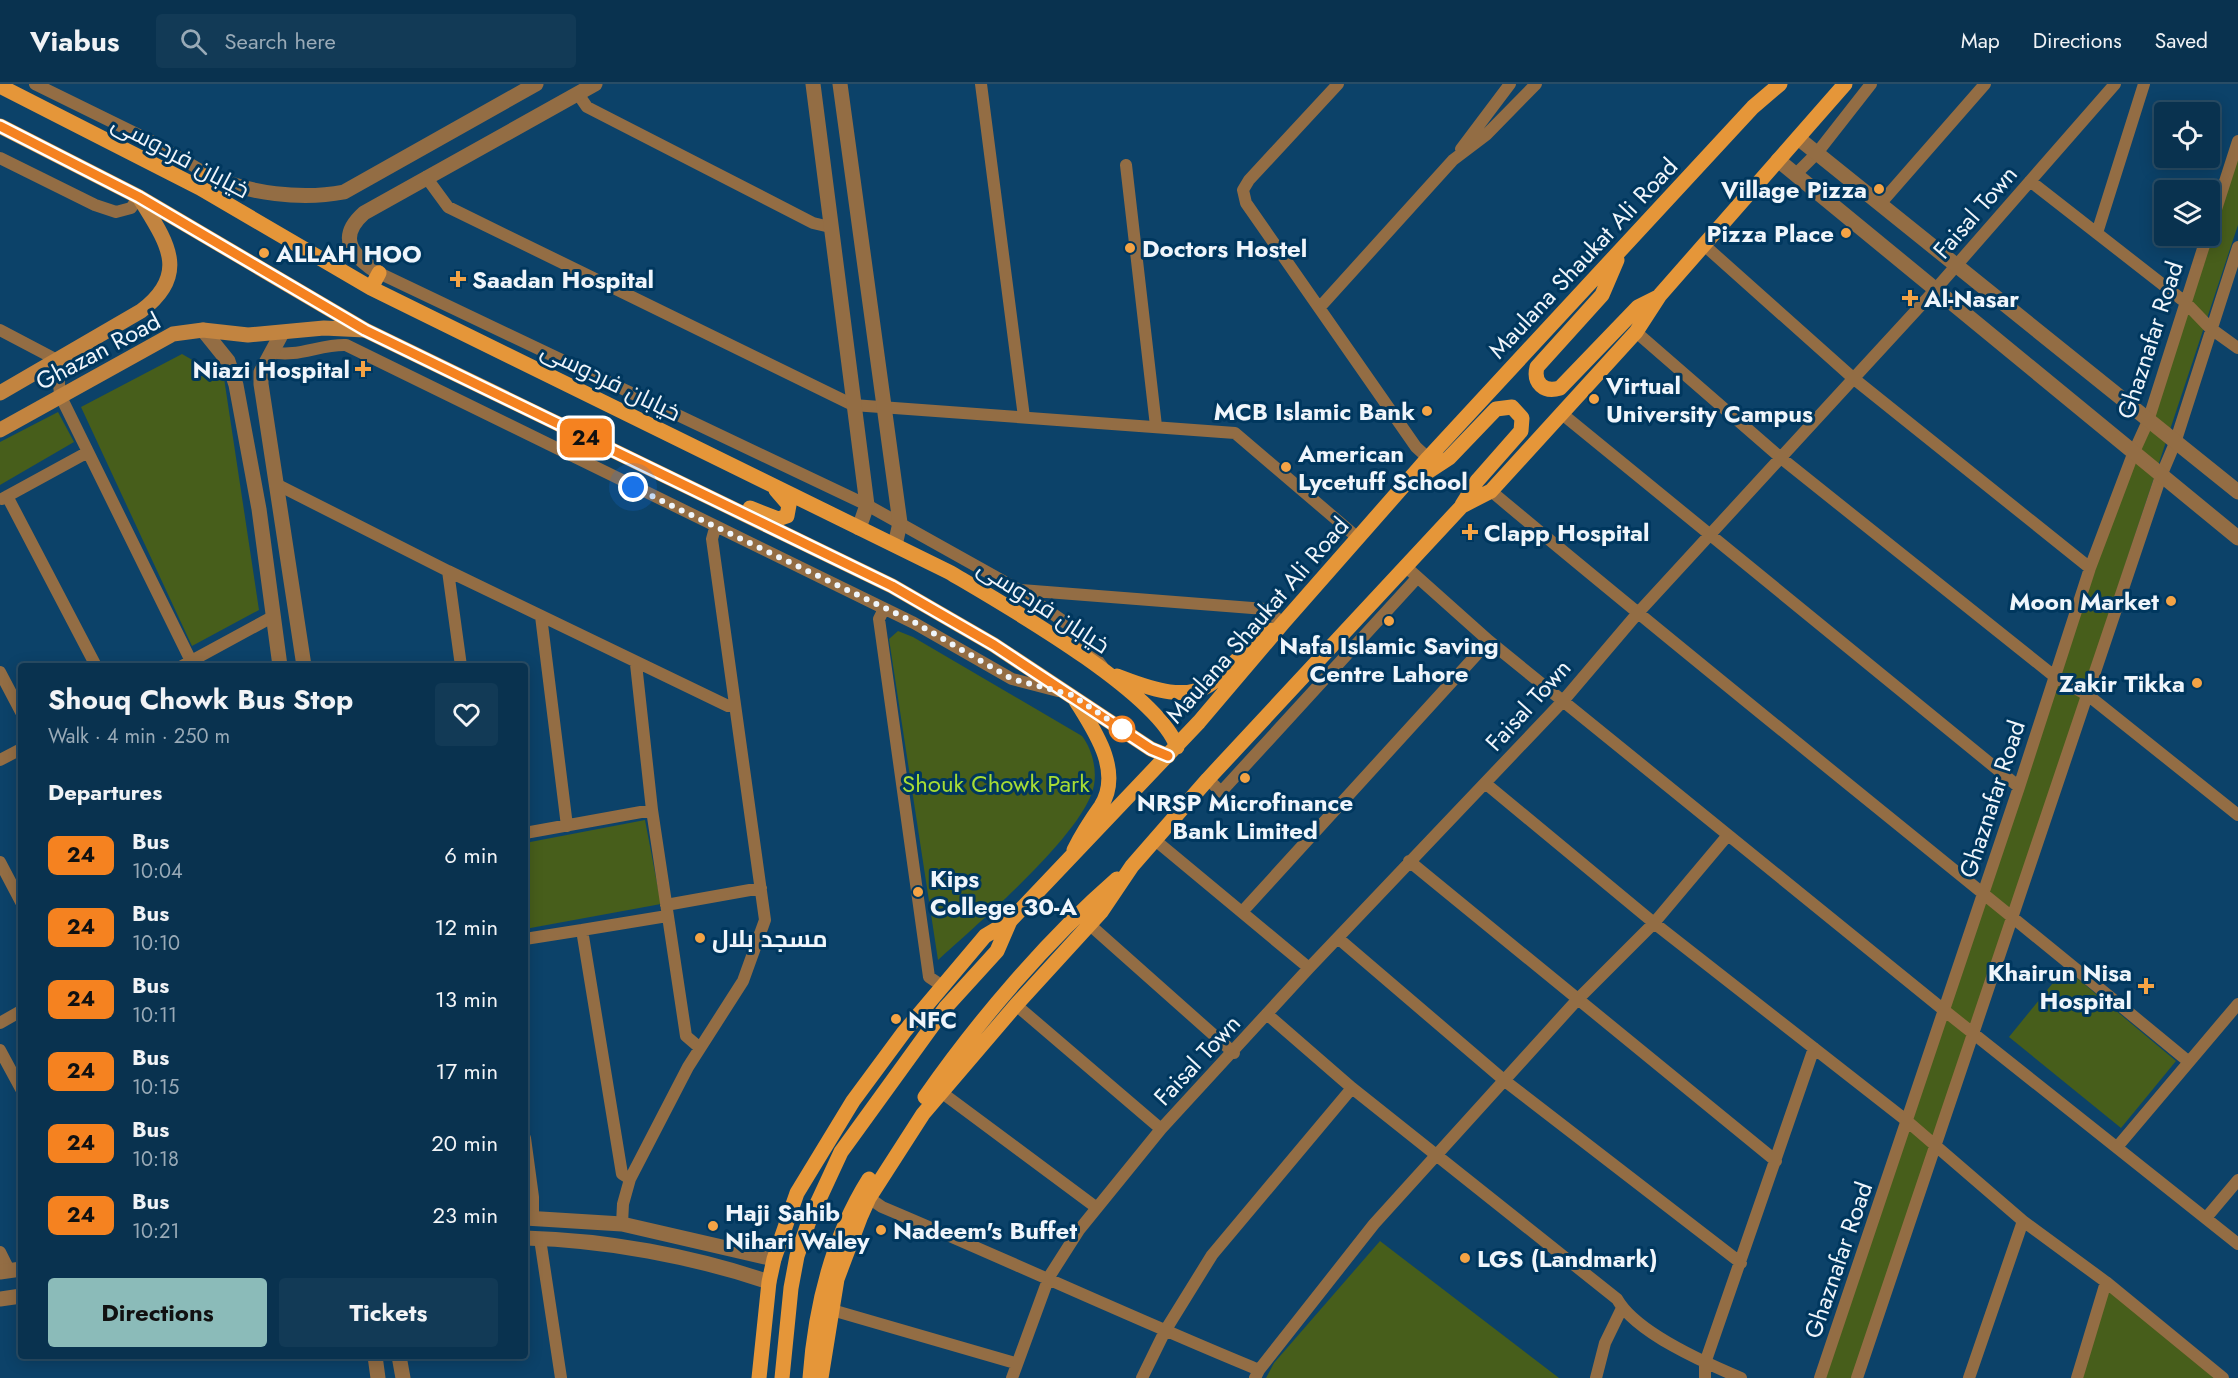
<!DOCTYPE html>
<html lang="en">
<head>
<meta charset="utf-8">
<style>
	body { margin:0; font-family:Jost,Cairo,sans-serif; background:#123a56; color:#f1f3f6; height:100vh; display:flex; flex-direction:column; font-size:22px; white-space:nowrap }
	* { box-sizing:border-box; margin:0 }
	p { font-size:20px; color:#99aab7 }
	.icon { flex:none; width:33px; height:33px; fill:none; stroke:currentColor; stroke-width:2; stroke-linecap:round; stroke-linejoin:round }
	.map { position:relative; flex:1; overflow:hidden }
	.side { position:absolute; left:18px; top:579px; width:510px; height:696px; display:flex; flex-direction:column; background:#09324f; border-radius:6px; box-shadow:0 3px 15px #0003,0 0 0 2px #294d66 }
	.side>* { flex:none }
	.badge { padding:0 12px; border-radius:9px; font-size:21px; line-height:39px }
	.buttons { position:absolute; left:2154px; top:18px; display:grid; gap:12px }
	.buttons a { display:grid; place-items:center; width:66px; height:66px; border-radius:6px; background:#09324f; box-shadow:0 3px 15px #0003,0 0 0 2px #294d66; font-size:30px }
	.you { position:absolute; width:30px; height:30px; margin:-15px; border:4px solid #fff; border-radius:50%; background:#1a73e8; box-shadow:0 0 0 9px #1a73e833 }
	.map>.badge { position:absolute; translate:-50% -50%; box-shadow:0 0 0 3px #fff }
	h2 { padding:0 30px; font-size:22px; line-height:54px }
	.round { display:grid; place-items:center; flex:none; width:63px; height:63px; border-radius:6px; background:#123a56 }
	.headline { display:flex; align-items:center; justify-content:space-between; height:102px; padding:0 30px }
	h1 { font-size:28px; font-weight:700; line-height:45px }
	.button { display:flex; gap:12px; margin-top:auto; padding:12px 30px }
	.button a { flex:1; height:69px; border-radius:6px; background:#8bbbb9; color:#111; font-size:24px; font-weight:700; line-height:69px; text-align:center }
	.button a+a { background:#123a56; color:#f1f3f6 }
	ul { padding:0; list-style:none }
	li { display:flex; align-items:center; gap:18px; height:72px; padding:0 30px }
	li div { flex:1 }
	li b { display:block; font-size:22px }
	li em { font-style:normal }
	li .badge { min-width:66px; font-weight:700; text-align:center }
	header { display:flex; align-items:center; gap:36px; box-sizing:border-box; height:84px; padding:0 30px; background:#09324f; border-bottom:2px solid #294d66 }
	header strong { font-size:28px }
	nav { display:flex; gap:33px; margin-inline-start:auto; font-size:21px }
	.search { width:420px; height:54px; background:#123a56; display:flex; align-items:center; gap:15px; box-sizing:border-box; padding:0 21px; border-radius:6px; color:#99aab7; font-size:22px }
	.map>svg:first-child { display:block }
	.green { fill:#475e1b }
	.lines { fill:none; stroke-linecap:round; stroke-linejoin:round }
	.minor { stroke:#936d44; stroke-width:12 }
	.tertiary { stroke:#936d44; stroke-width:15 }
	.secondary { stroke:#c28440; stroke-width:15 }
	.primary { stroke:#e59639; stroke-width:15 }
	.line-casing { stroke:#fff; stroke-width:14 }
	.line { stroke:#f58220; stroke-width:9 }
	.walk { stroke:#eff5fb; stroke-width:6; stroke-dasharray:0 10.8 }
	.poi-dot { fill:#f4a345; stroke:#00375e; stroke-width:2 }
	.stop-dot { fill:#fff; stroke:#f58220; stroke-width:3 }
	.labels { text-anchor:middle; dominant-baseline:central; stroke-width:6; stroke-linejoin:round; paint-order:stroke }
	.street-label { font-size:24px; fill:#eff5fb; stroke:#00375e }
	.poi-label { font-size:24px; font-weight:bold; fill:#eff5fb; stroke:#00375e; text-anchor:start }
	.park-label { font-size:24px; fill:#a7dd34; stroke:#00375e }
</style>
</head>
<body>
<header>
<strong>Viabus</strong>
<div class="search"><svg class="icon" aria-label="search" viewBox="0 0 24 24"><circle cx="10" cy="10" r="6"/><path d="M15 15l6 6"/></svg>Search here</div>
<nav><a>Map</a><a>Directions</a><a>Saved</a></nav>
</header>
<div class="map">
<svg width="2238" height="1294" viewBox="0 0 2238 1294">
	<rect width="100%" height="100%" fill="#0c4269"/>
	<path class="green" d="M2238,64V141L1855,1294H1820Z
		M182,270L224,294L259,526L192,562L81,323Z
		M58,328L74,358L0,401V358Z
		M898,547L913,553L1082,652C1092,665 1097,685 1094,701C1086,748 976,841 938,876L889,555Z
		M645,736L661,820L525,845V759Z
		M2065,884L2176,977L2121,1044L2009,953Z
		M1380,1157L1559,1294H1266L1274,1279Z
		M2106,1198L2223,1294H2077Z"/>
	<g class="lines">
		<path class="minor" d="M35,0L151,57L209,91
			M981,0L1024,333
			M1338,0L1249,96L1243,106L1246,119L1416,363L1428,374
			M578,10L587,23L813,139L830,143
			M1461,65L1510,0
			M0,74L95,121L116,128L131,124L139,113
			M1126,81L1156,342
			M1796,90L1817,69L1871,0
			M426,93L448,123L853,321L1235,349L1358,454
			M2030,97L2185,218L2210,244L2238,264
			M1880,120L1985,0
			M2210,144L2238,57
			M2097,149L2144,0
			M1704,161L1853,294L2090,484
			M379,189L867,421L1019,506L1070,542L1102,582
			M1320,223L1453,76L1486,51L1536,0
			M0,246L57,276L60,311L191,577
			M1636,248L1781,374L2054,592L2089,612L2238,731
			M272,268C296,274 321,260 346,261L914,539L1012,595L1058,607
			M1561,329L2019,703
			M278,401L448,487L461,582
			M1491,407C1721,600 1957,786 2189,978
			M7,412L96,582
			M2,415L88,368
			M1405,482L1489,557L1945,927L2238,1160
			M448,487L728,622L735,621
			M1021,506L1265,525L1283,539
			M884,525L879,535L929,893L941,901
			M541,532L567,742
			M636,580L652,726L686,952L700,964
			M182,582L274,532
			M0,588L21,628
			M0,676L21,665
			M1208,695L1221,708L1417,494
			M1485,699L1654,839L1907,1037L2023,1137L2106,1198L2223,1294
			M525,749L652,726
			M1155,756L1309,884
			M1409,777L1776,1077
			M0,778L21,818
			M666,821L761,804
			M1242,828L1489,557
			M1090,841L1234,969
			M525,855L582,846
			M1339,855L1505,997L1741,1179
			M1016,921L1161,1045
			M1268,931L1352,1004L1617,1215C1636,1249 1705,1279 1741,1294
			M0,939L21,927
			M0,966L21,1005
			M941,1008L1097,1124
			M525,1054L533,1113V1134
			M2118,1062L2238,920
			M630,1095L622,1090L582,846L667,832
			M869,1114L882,1123C1008,1176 1132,1234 1259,1286
			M2206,1134L2238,1096
			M622,1140L623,1120L630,1095L688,983L743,897L765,836L712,455L715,444
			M540,1155L561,1294
			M0,1168L9,1186
			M832,1226L1015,1279
			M1012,1294L1049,1193L1079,1146L1161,1045L1309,884L1563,617L1637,530L1934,207L2115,0
			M1142,1294L1165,1247L1212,1171L1352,1004
			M1255,1294L1259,1286L1374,1140L1577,916L1654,839L1728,751
			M1596,1294L1605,1259L1622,1224
			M1705,1294V1279L1814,964
			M1820,1294L2019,703L2090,484L2133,370L2148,337L2207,152
			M1857,1294L2161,392L2175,359L2238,163
			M1969,1294L2023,1137
			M2077,1294L2106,1198"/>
		<path class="tertiary" d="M813,0L867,421L859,444
			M840,0L900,439L895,461
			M1798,54L2238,408
			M1778,76L2238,454
			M209,91C248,110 302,116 344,108L536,0
			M379,189C354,173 335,155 364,129L595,0
			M203,246L228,277L236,301L259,425L280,582
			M282,249L261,288V300L304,582
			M525,1134L622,1140L774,1175
			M525,1154C606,1156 692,1172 769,1198
			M0,1188L21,1185
			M0,1215L21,1212
			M375,1272L378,1294
			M399,1272L403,1294"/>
		<path class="secondary" d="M0,309L141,227C192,189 165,156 139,113
			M0,346L173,250L203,246L248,251L324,244L365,246"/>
		<path class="primary" d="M0,2L200,104L371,204L949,488C1003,520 1157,607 1177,663
			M0,42L139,113L365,246L892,502L994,561L1151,665L1168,672
			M200,104L209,91
			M1617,176L1602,211L1537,283C1533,299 1544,309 1560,304L1638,223L1658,213
			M371,204L379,189
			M1420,393L1449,374L1496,325L1512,323L1522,334L1521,347L1477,397L1462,421
			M750,424L778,435L787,432L789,421L776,406
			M1117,592C1146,603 1188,621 1216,596C1235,579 1250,560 1272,546
			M1074,766C1082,750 1091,736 1101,722C1123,687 1094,646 1076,617
			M925,1013C978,937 1047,856 1117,795
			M759,1294L769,1198L774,1175L797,1109L853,1017L904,948L985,852L1010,837L1199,638L1283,539L1428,374L1753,23L1780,0
			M782,1294L791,1204L797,1172L809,1137L841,1068L946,923L997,867L1010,837
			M810,1294C815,1225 832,1154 869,1095
			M821,1294L837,1195L860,1134L869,1114L923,1030L1016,921L1101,828L1132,782L1208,695L1462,422L1491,407L1636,248L1660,211L1845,0"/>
	</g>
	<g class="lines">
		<g class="line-casing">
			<path id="line" d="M0,42L139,113L365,246L892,502L994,561L1151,665L1168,672"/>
		</g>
		<use href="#line" class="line"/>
		<path class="walk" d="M633,403L914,538L1012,595L1072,611L1122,645"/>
	</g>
	<g class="poi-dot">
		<circle cx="1879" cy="105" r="6"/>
		<circle cx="1846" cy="149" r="6"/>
		<circle cx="1130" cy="164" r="6"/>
		<circle cx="264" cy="169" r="6"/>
		<path d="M455 186h6v6h6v6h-6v6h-6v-6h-6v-6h6z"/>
		<path d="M1907 205h6v6h6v6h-6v6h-6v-6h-6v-6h6z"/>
		<path d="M360 276h6v6h6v6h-6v6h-6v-6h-6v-6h6z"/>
		<circle cx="1594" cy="315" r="6"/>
		<circle cx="1427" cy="327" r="6"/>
		<circle cx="1286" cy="383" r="6"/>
		<path d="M1467 439h6v6h6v6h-6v6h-6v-6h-6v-6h6z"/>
		<circle cx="2171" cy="517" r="6"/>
		<circle cx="1389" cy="537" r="6"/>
		<circle cx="2197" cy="599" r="6"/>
		<circle cx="1245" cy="694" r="6"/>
		<circle cx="918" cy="808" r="6"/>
		<circle cx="700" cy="854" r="6"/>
		<path d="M2143 893h6v6h6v6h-6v6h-6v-6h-6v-6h6z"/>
		<circle cx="896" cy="935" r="6"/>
		<circle cx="713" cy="1142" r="6"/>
		<circle cx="881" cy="1146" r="6"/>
		<circle cx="1465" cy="1174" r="6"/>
	</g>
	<circle class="stop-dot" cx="1122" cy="645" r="12"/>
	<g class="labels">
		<g class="street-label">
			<text transform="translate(181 72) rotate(28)">خیابان فردوسی</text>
			<text transform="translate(1975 128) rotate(-49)">Faisal Town</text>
			<text transform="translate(1583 174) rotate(-47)">Maulana Shaukat Ali Road</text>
			<text transform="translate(2150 256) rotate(-72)">Ghaznafar Road</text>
			<text transform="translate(98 267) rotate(-28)">Ghazan Road</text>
			<text transform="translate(611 297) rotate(26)">خیابان فردوسی</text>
			<text transform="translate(1044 522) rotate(33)">خیابان فردوسی</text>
			<text transform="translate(1257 536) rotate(-49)">Maulana Shaukat Ali Road</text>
			<text transform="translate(1528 621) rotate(-48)">Faisal Town</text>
			<text transform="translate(1992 715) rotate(-72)">Ghaznafar Road</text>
			<text transform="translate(1197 976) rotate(-47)">Faisal Town</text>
			<text transform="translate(1838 1176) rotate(-71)">Ghaznafar Road</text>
		</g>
		<g class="poi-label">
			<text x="1867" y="105" text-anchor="end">Village Pizza</text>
			<text x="1834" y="149" text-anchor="end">Pizza Place</text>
			<text x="1142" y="164">Doctors Hostel</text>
			<text x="276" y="169">ALLAH HOO</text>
			<text x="472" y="195">Saadan Hospital</text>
			<text x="1924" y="214">Al-Nasar</text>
			<text x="350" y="285" text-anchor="end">Niazi Hospital</text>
			<text x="1606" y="301">Virtual<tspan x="1606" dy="28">University Campus</tspan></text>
			<text x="1415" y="327" text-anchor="end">MCB Islamic Bank</text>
			<text x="1298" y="369">American<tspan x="1298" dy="28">Lycetuff School</tspan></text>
			<text x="1484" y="448">Clapp Hospital</text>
			<text x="2159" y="517" text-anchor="end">Moon Market</text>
			<text x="1389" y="561" text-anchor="middle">Nafa Islamic Saving<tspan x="1389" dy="28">Centre Lahore</tspan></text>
			<text x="2185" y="599" text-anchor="end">Zakir Tikka</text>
			<text x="1245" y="718" text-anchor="middle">NRSP Microfinance<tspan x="1245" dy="28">Bank Limited</tspan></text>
			<text x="930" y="794">Kips<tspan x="930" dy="28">College 30-A</tspan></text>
			<text x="712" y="854">مسجد بلال</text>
			<text x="2132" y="888" text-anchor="end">Khairun Nisa<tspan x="2132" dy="28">Hospital</tspan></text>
			<text x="908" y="935">NFC</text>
			<text x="725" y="1128">Haji Sahib<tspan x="725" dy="28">Nihari Waley</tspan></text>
			<text x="893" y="1146">Nadeem's Buffet</text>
			<text x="1477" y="1174">LGS (Landmark)</text>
		</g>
		<g class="park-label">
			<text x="996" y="699">Shouk Chowk Park</text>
		</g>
	</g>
</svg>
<div class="buttons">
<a><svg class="icon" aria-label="locate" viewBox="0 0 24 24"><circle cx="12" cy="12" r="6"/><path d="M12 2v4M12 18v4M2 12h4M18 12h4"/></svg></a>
<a><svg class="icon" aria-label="layers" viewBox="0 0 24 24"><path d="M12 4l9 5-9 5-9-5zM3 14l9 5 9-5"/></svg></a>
</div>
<div class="you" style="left:633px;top:403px"></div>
<b class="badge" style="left:586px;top:354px;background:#f58220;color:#111">24</b>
<section class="side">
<div class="headline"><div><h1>Shouq Chowk Bus Stop</h1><p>Walk · 4 min · 250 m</p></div><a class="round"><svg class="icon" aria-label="heart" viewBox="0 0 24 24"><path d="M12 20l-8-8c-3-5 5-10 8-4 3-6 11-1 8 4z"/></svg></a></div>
<h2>Departures</h2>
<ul>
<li><span class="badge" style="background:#f58220;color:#111">24</span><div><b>Bus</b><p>10:04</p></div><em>6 min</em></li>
<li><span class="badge" style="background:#f58220;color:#111">24</span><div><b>Bus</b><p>10:10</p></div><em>12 min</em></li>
<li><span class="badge" style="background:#f58220;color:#111">24</span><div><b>Bus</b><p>10:11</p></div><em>13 min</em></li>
<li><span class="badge" style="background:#f58220;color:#111">24</span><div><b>Bus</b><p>10:15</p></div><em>17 min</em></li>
<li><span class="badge" style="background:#f58220;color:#111">24</span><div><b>Bus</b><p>10:18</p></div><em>20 min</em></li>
<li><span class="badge" style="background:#f58220;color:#111">24</span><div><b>Bus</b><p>10:21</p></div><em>23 min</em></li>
</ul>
<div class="button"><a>Directions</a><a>Tickets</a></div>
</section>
</div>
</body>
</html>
